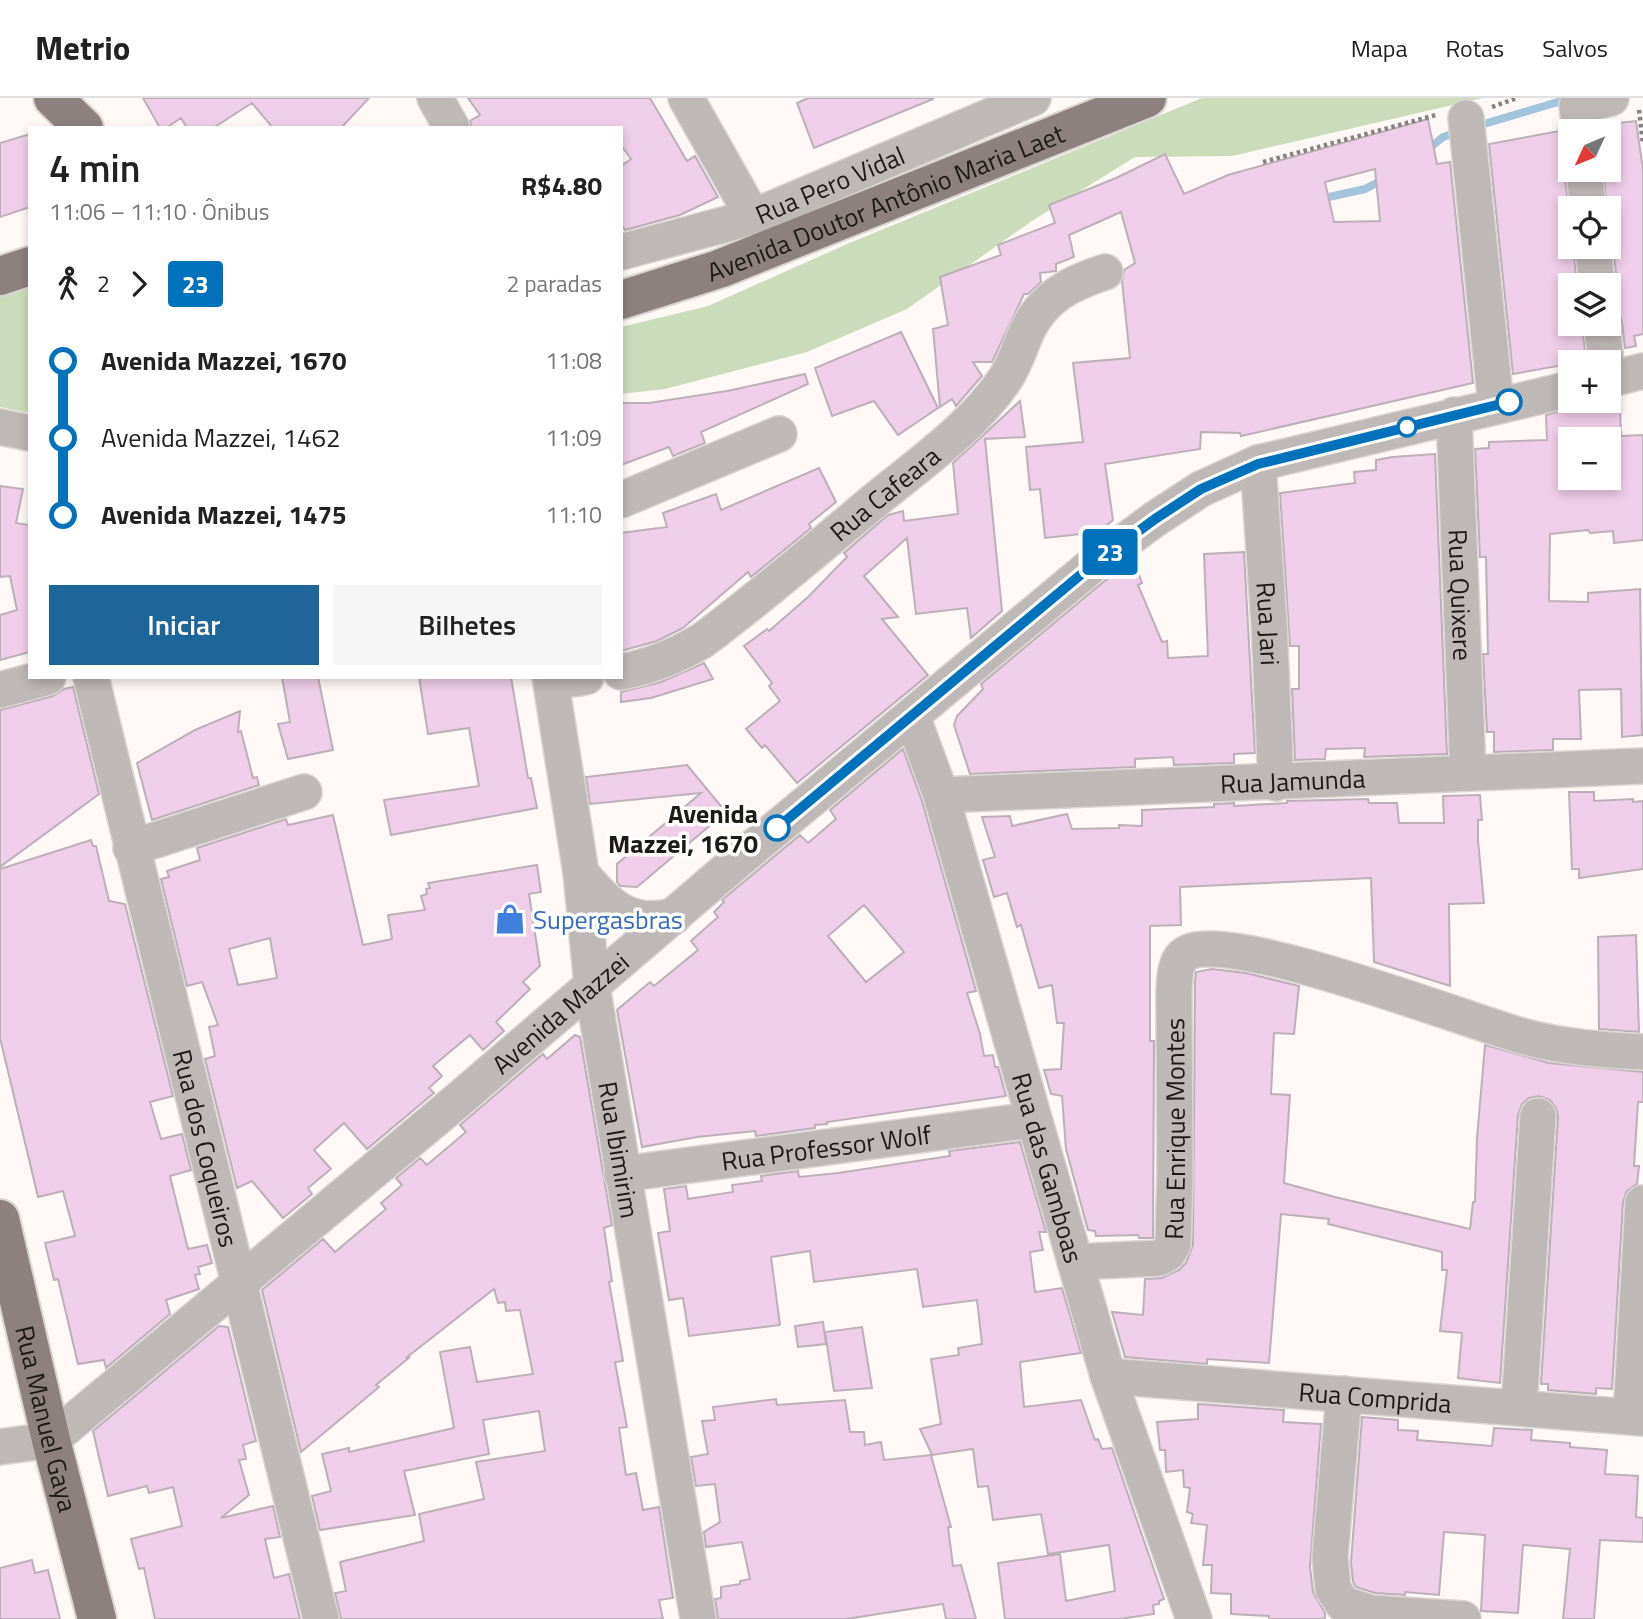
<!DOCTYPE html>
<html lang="pt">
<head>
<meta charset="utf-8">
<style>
	body { margin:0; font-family:"Titillium Web",sans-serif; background:#f6f6f6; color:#222; height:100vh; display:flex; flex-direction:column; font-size:26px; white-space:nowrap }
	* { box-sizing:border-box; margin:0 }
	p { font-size:23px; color:#767676 }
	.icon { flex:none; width:38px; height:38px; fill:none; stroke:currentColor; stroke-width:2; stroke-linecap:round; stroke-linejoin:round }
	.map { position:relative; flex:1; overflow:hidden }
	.drawer { position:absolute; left:28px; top:28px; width:595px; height:553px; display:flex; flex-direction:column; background:#fff; border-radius:0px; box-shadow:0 4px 10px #0003 }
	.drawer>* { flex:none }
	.badge { padding:0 14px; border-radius:5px; font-size:24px; line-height:46px }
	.needle { width:46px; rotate:226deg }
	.controls { position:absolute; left:1558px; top:21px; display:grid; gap:14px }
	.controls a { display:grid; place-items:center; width:63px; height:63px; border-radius:0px; background:#fff; box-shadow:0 4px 10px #0003; font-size:35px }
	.map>.badge { position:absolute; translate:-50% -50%; box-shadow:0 0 0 4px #fff }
	.legs { display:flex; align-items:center; gap:10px; height:77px; padding:0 21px; font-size:23px }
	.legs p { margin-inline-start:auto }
	.summary { display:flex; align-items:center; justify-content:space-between; height:119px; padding:0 21px }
	h1 { font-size:38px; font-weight:600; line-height:52px }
	.button { display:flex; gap:14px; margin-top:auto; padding:14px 21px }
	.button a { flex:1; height:80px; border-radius:0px; background:#1e6599; color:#fff; font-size:28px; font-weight:600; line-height:80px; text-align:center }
	.button a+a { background:#f6f6f6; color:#222 }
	ul { padding:0 21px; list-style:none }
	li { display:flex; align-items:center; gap:24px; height:77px; font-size:26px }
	li i { display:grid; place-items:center; width:10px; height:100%; margin:0 9px; background:currentColor }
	li i::after { content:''; width:18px; height:18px; margin:-9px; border:5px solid; border-radius:50%; background:#fff }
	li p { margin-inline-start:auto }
	li:first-child i { background:linear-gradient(#0000 50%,currentColor 0) }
	li:last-child i { background:linear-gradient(currentColor 50%,#0000 0) }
	header { display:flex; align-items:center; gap:42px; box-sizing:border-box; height:98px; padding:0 35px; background:#fff; border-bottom:2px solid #e0e0e0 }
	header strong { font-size:33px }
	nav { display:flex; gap:38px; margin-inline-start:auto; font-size:24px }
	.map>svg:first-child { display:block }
	.green { fill:#cbdcbb }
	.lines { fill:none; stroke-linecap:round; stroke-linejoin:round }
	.stream { stroke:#a3c5dc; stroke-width:8 }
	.building { fill:#eecee8; stroke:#bbb0b8; stroke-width:2; fill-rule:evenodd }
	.minor-casing { stroke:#dad5d2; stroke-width:38 }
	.major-casing { stroke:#dad5d2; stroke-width:42 }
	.path { stroke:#85817e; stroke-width:4.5; stroke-dasharray:3.5 3.5; stroke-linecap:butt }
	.minor { stroke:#beb8b7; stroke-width:35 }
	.major { stroke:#8c817f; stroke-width:38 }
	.line-1-casing { stroke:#fff; stroke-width:16 }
	.line-1 { stroke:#0072bc; stroke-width:10 }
	.stop-1-dot { fill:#fff; stroke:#0072bc; stroke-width:3.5 }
	.labels { text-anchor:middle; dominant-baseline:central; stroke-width:7; stroke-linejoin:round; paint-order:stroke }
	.street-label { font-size:26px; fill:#1d1917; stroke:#fff }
	.stop-label { font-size:26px; font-weight:bold; fill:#1d1917; stroke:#fff; text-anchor:end }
	.shop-label { font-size:26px; fill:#366cbe; stroke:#fff; text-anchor:start }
</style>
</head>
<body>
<header>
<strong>Metrio</strong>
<nav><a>Mapa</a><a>Rotas</a><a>Salvos</a></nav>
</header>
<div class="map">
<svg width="1643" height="1521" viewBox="0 0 1643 1521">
	<rect width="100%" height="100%" fill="#fef9f6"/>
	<path class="green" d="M1202,0H1483L1232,58L1135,59L1032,123L907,211L807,254L665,291L621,296V229L708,208L847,146Z
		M30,189V315L0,309V199Z"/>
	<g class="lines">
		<path class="stream" d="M1477,28L1568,1
			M1427,52L1443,39L1458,34
			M1320,101L1365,91L1384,81"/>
	</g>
	<path class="building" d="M143,0H369L341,30H273L252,5L213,30H187L181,20L166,30H160Z
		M468,0H650L687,63L695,58L718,99L680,117L625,132L621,126V68L631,61L621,47V30H472L470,23L480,17Z
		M808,0H933V1L814,50L797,5Z
		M1428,21L1437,66L1450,64L1473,285L1241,338L1240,335L1201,334L1200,351L1105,366L1113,422L1099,434L1045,440L1040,391L1030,392L1026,349L1083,344L1073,265L1130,260L1122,183L1124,172L1135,165L1121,114L1069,137L1074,159L1056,166V173L1040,175L1041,184L1028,196H1024L992,264H973L982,278L956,308L952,301L940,309L933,231L948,227L940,179L1001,157L998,147L1055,125L1049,107L1116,80L1165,56L1184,96L1228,77ZM1375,71L1380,123L1334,124L1325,84Z
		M1636,23L1643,72V236L1634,238L1636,248L1625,250L1622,224L1619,215L1608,207V204L1616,195L1617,185L1613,147L1608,136L1604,72H1608V26Z
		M1560,33L1564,44L1570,50V59L1565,64L1564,74L1570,117V149H1573L1576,177H1570V226H1582L1586,263L1513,276L1489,46Z
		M30,36V109L0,119V45Z
		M901,234L938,310L898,337L874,303L832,318L815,270Z
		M805,276L808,286L701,334L705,345L673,358L669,349L621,367V305H649L727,293Z
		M1020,303L1025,339L985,341L1002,513L971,540L967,510L916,516L907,440L864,478L898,519L882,521L928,577L797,685L765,647L762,650L746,631L780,603L769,588L772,585L744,548L767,531L769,533L808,499L847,459L844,455L888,417L903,413L904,423L958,416L953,365Z
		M1583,307V313L1620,308L1621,338L1643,337V442L1614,445L1613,433L1590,435L1588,432L1550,436L1549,503L1588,504V495L1640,491L1642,637L1622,639L1621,591L1579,592L1581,641H1553V652L1494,654V634H1487L1483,556H1488L1486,459H1480L1475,351L1489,350V344L1547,342L1546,317ZM1570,341H1608V380H1570Z
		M1435,356L1447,656L1364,659L1365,650L1326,651L1325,661L1295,662L1292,591H1299V548H1290L1280,395L1355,385L1354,374L1376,372V362L1392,359Z
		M819,370L836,404L809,426L811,430L751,479L748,474L683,530L657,543L621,553V435L667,429L663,415L716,396L721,412Z
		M0,388L23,391L16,425L30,427V554L0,562V517L17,512L10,478L0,479Z
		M1244,454L1255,655L1234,656V665L1174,667L1173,659L1135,661V669L970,676L954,627L957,618L983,591L981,586L1102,485L1134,462L1142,485L1138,487L1162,544L1167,543L1168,560L1208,558L1204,456Z
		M704,565L713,581L651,600L621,604V594L661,584Z
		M282,579H318L333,652L288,661L278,626L290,624Z
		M419,579H511L528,680H531L537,710L391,737L384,702L479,688L469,630L428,636Z
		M73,589L99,696L0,769V612L53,598L64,591Z
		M240,613L238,634L241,633L253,680L257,679L259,687L152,722L137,665L195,632Z
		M903,651L922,703L976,893L967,895L980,936L984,958L993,957L995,969H998L1006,998L827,1024V1026L815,1027V1030L756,1038L755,1033L697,1039L642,1049L617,912L650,884L654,888L698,852L691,843L718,819L714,814L724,804L722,802L800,737L808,745L836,721L830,712ZM864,807L904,854L866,884L828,838Z
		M687,667L726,714L637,789L620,788L617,784V766L701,695L590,706L586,679Z
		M1569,694H1594V703L1633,701V704L1643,703V771L1579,780V771H1572Z
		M1480,697L1482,722H1478V742L1484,805L1449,806L1450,888L1374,864L1371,780L1180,789L1181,827L1150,828V943H1154L1153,1140H1139L1138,1137L1096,1138L1095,1133L1088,1132L1066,1051L1062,998L1051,996L1044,972L1061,971L1064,925H1057L1052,887L1039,890L1021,827L1017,829L1007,795L994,799L983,762L995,759L982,719L1010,718L1012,728L1067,716L1072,731L1119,730V727L1142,728V712L1214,709V706L1234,705V708L1287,705V703L1368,701L1369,705H1397L1399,725H1444L1443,698Z
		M333,717L363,847L392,841L388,817L425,812L421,798L427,796L426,791L430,790L428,785L537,767L541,794L529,796L540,868L523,884L530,891L496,924L504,933L483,952L470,937L433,968L442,978L429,990L434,995L367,1051L344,1025L314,1052L331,1071L308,1090L312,1096L283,1120L252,1083L237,1090L205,961L215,958L209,929L218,927L202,884L187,888L161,781L169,779L167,773L200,762L197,750L286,721L288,727ZM270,840L277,880L238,887L229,851Z
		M91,742L93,748H96L109,803L125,806L173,998L150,1004L161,1041L182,1036L191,1072L170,1078L188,1151L207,1147L212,1165L198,1169L200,1176L195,1177L199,1191L166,1202L170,1216L106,1270L104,1262L78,1266L58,1181L54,1182L45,1145L75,1138L63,1093L38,1099L0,940V771Z
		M1636,837L1639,934L1599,931L1598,839Z
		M1212,871L1246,875L1299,888L1294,936L1274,935L1271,996L1290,997L1284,1085L1335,1099L1470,1131L1473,1104H1475L1477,1040L1485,947L1549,965L1643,974V1004H1638L1634,1068H1639L1637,1086L1627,1093L1623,1104L1612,1291L1596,1290V1296L1548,1292V1286H1541L1558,1019L1556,1010L1550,1002L1539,998L1529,1000L1522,1006L1518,1017L1500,1285L1458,1280L1462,1235L1440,1233L1447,1172H1442V1154L1328,1126L1329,1121L1281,1116L1269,1265L1207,1261V1266L1125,1259L1112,1214L1143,1217L1145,1181L1162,1180L1179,1172L1186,1165L1193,1147L1195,885L1196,874Z
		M575,937L580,939L612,1127L604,1130L612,1183L609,1184L623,1263L615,1264L627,1329L619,1330L626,1377L636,1375L643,1412L659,1409L673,1500L659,1502L663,1521H341L335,1495L346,1493L340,1464L424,1443L419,1416L484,1401L476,1364L545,1353L539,1313L483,1322L489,1356L404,1373L415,1417L320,1432L312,1398L331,1393L322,1356L349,1350V1354L454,1330L440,1254L470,1249L477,1284L533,1276L520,1212L506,1213L505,1204L498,1205L494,1191L406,1260L410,1259L376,1287L379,1289L301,1354L262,1192L323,1141L335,1154L386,1111L381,1105L402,1087L396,1080L420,1060L427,1067L466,1034L460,1027L543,956L547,961Z
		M1020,1044L1046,1134H1039L1043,1152L1030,1154L1035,1194L1062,1190L1081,1255L1020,1264L1024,1309L1081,1302L1095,1342L1098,1341L1102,1351L1112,1350L1164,1501L1159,1503V1506L1153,1507L1154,1516L1119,1521H1005L998,1465L1060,1456L1066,1503L1115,1493L1109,1447L1048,1456L1041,1416L993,1422L988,1388L978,1389L973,1351L932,1357L920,1331L941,1326L931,1261L959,1257L958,1250L982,1246L977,1202L923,1209L917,1171L814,1184L810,1153L771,1159L780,1227L689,1238L683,1200L669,1202L658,1135L670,1133L664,1091L686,1088L688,1101L733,1094L732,1087L762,1083L761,1078L798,1073L799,1079L838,1075L950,1058L949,1053Z
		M823,1224L826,1246L798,1249L795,1228Z
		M219,1228L228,1229L256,1343L243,1347L246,1361L239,1362L249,1397L221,1420L273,1408L280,1439L265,1441L274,1480L289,1476L300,1521H155L144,1470L139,1471L131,1441L182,1428L173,1389L149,1395L147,1388L108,1398L93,1333Z
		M862,1229L872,1290L834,1293L825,1234Z
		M776,1301L777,1307L845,1302L850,1334H864L865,1347L881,1344L884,1362L931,1357L951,1429H948L953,1468L961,1467L976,1521H946L943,1506L846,1521H718L715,1501L721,1500V1489L740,1486V1483L750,1481L742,1444L706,1449L704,1434L720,1424L715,1386L696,1388L691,1359L708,1356L702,1323L715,1322L713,1309Z
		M1198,1306L1284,1312L1283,1324L1321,1326L1310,1469L1313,1494L1325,1515V1521H1269V1518L1231,1516V1496L1211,1495L1212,1467H1203L1207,1427L1191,1425L1193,1416L1187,1414L1190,1390L1184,1389L1183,1372L1166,1374L1165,1352H1160L1157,1324L1198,1321Z
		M1362,1319L1398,1322V1332L1418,1333L1417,1342L1492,1348L1494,1330L1532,1332L1531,1342L1570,1345V1349L1607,1352L1605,1376L1638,1378L1636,1419L1643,1420V1444L1600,1442L1594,1521H1563L1570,1451L1523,1447L1518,1515L1481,1513L1485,1437L1444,1434L1439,1497L1405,1494V1497L1375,1495L1356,1489L1353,1484L1351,1464Z
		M32,1462L35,1475L48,1472L60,1521H0V1470Z"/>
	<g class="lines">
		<g class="minor-casing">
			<g id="minor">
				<path d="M435,0L452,30"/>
				<path d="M686,0L753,119"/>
				<path d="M1466,20L1496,307"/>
				<path d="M1580,33L1577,8L1611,0"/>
				<path d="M1584,72L1588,110"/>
				<path d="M1593,149L1597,187"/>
				<path id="s1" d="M621,154L753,119L1033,0"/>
				<path d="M1602,226L1606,264"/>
				<path d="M1608,282L1643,273"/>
				<path id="s2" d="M1454,317L1468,675"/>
				<path d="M0,329L30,335"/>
				<path id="s3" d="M1258,365L1269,525L1276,685"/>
				<path d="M621,402L779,336"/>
				<path id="s4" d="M621,574C652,568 677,558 703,542C762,498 817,451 873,404C918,367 972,330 1005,281C1015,266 1020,249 1027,233C1043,199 1071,185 1105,174"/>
				<path id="s5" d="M91,579L321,1521"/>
				<path id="s6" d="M550,579L581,775L592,888L698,1521"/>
				<path d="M551,584L586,579"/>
				<path d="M0,592L48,579"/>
				<path id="s7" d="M912,618L941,697L1108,1278L1194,1521"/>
				<path id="s8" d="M941,697L1643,668"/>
				<path d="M131,750L304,694"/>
				<path d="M581,775C609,808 628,829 674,818"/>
				<path id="s9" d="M622,1076L1033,1022"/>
				<path id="s10" d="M1075,1164L1160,1160L1168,1155L1173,1146L1175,1077L1174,894C1175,881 1174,862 1187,855C1230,831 1465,922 1522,938C1562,949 1602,952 1643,954"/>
				<path id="s11" d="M1108,1278L1643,1320"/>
				<path d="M1344,1296L1330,1459L1333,1491L1343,1506L1371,1515L1463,1521"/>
				<path d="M1519,1309L1538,1018"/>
				<path d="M1631,1319L1643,1105"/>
				<path id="s12" d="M0,1349L51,1342L457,1003L736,764L1090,469L1155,421L1201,391L1258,365L1570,291"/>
			</g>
		</g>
		<g class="major-casing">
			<g id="major">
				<path d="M53,0L84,30"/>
				<path d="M0,178L30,168"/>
				<path id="s13" d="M621,202L719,171L1147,0"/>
				<path id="s14" d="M0,1121L51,1342L97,1521"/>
			</g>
		</g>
		<path class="path" d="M1492,9L1517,0
			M1639,12L1643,46
			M1263,64L1436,17"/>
		<use href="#minor" class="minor"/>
		<use href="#major" class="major"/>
	</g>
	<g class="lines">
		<g class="line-1-casing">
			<path id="line-1" d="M777,730L1090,469L1155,421L1201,391L1258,366L1509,304"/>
		</g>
		<use href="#line-1" class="line-1"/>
	</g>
	<defs>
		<g id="shop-bare" transform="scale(2.415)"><path d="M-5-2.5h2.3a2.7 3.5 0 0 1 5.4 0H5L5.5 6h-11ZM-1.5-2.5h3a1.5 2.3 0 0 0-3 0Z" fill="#3f7fe0" stroke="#fff" stroke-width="2.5" paint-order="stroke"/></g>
	</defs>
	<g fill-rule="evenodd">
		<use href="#shop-bare" x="510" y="821"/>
	</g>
	<g class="stop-1-dot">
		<circle cx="1509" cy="304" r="12"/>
		<circle cx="1407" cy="329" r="9"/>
		<circle cx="777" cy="730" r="12"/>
	</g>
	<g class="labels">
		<g class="street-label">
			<text stroke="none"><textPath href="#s1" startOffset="220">Rua Pero Vidal</textPath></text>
			<text stroke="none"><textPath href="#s13" startOffset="282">Avenida Doutor Antônio Maria Laet</textPath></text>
			<text stroke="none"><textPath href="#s4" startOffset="322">Rua Cafeara</textPath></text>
			<text stroke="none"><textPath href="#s2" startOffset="180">Rua Quixere</textPath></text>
			<text stroke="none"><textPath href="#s3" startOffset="161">Rua Jari</textPath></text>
			<text stroke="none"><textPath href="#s8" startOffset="352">Rua Jamunda</textPath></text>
			<text stroke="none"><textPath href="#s12" startOffset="716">Avenida Mazzei</textPath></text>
			<text stroke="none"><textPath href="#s10" startOffset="220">Rua Enrique Montes</textPath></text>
			<text stroke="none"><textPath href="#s9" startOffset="206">Rua Professor Wolf</textPath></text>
			<text stroke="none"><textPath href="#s5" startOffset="485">Rua dos Coqueiros</textPath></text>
			<text stroke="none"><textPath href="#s6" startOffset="478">Rua Ibimirim</textPath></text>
			<text stroke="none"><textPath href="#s7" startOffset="472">Rua das Gamboas</textPath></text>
			<text stroke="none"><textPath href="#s11" startOffset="268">Rua Comprida</textPath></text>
			<text stroke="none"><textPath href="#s14" startOffset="205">Rua Manuel Gaya</textPath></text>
		</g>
		<g class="stop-label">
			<text x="758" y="715">Avenida<tspan x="758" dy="30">Mazzei, 1670</tspan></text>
		</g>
		<g class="shop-label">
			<text x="533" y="821">Supergasbras</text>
		</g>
	</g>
</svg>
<div class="controls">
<a><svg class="needle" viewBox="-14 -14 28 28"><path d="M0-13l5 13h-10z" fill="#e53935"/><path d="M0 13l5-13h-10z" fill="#767676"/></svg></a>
<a><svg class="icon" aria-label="locate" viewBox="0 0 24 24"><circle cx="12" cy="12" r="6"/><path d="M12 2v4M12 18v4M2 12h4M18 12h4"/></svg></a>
<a><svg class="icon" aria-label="layers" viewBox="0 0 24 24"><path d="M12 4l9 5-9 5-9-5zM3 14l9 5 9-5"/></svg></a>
<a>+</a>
<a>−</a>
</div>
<b class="badge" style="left:1110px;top:454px;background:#0072bc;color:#fff">23</b>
<section class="drawer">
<div class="summary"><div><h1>4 min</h1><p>11:06 – 11:10 · Ônibus</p></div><b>R$4.80</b></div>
<div class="legs"><svg class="icon" aria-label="walk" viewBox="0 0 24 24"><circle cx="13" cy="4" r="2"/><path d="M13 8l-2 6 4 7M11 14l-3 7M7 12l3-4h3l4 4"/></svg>2<svg class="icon" aria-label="forward" viewBox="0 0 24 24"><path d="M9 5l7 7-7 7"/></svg><b class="badge" style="background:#0072bc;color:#fff">23</b><p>2 paradas</p></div>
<ul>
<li><i style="color:#0072bc"></i><b>Avenida Mazzei, 1670</b><p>11:08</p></li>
<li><i style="color:#0072bc"></i><span>Avenida Mazzei, 1462</span><p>11:09</p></li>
<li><i style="color:#0072bc"></i><b>Avenida Mazzei, 1475</b><p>11:10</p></li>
</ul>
<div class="button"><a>Iniciar</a><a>Bilhetes</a></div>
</section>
</div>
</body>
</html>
